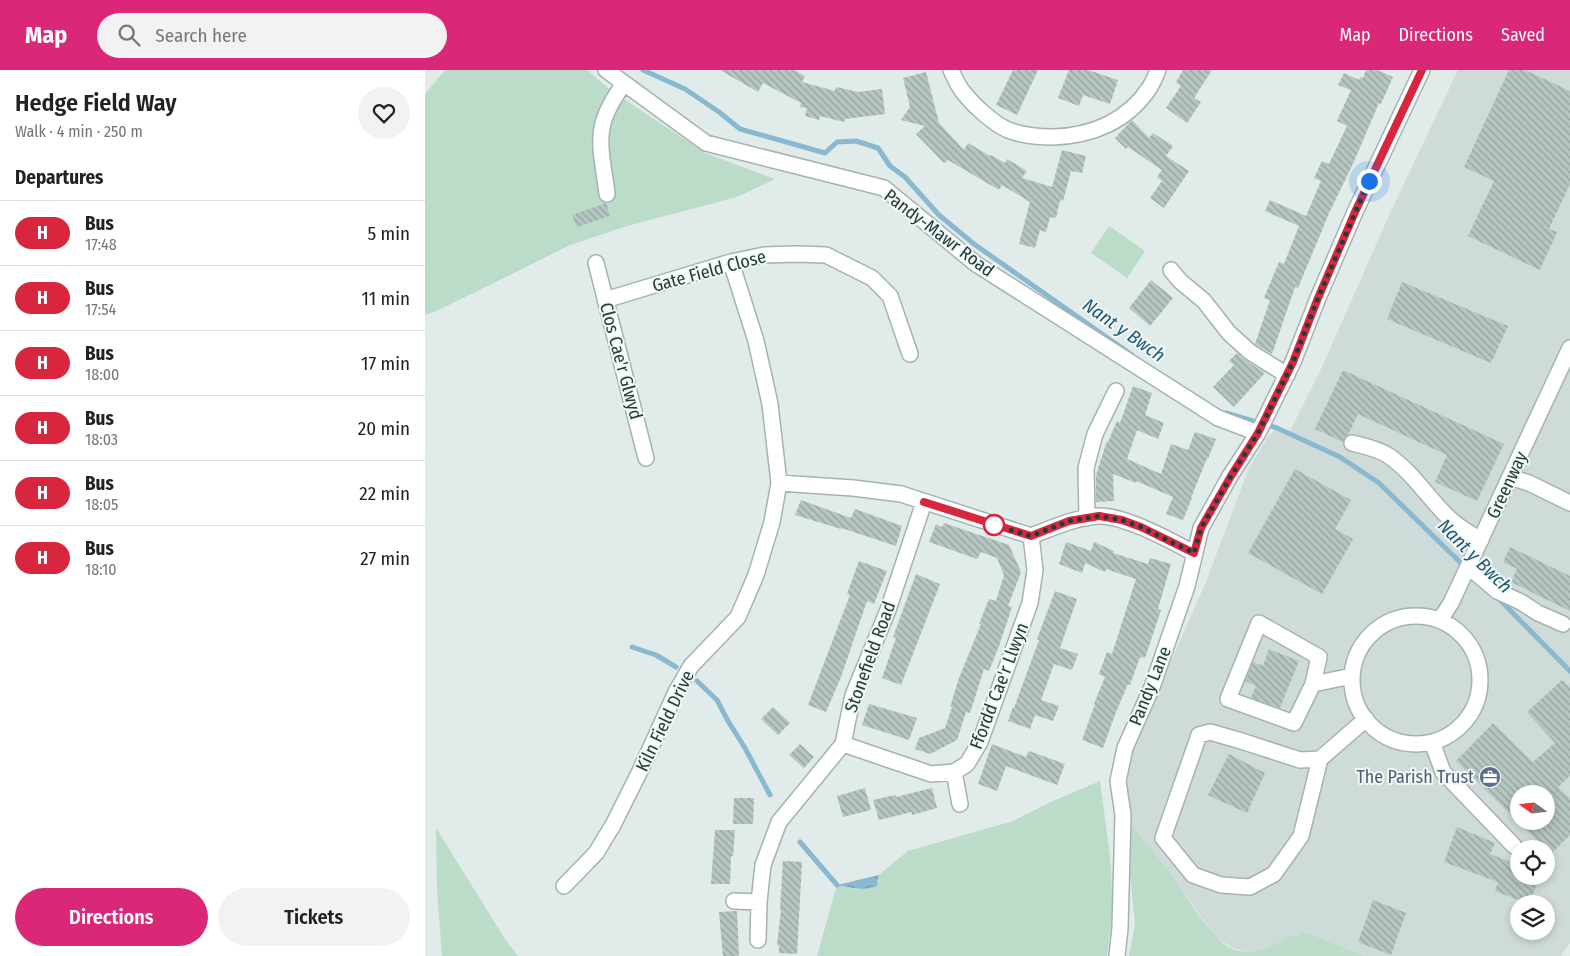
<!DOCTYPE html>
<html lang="en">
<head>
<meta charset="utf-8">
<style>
	body { margin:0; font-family:"Fira Sans Condensed",sans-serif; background:#f2f2f2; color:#222; height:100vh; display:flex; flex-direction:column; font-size:19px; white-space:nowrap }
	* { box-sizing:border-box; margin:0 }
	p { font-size:16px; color:#767676 }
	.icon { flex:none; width:28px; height:28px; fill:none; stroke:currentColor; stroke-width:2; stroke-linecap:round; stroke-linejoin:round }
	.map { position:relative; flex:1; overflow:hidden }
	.details { display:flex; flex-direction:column; background:#fff; width:425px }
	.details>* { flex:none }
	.badge { padding:0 10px; border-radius:16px; font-size:18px; line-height:32px }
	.needle { width:32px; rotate:285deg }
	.tools { position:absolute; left:1085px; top:715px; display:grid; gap:10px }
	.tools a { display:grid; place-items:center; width:45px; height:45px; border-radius:50%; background:#fff; box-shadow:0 2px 8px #0003; font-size:25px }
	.you { position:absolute; width:25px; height:25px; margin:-12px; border:4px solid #fff; border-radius:50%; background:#1a73e8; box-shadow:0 0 0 8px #1a73e833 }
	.map>.badge { position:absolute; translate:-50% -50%; box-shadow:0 0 0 2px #fff }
	h2 { padding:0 15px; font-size:19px; line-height:45px }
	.round { display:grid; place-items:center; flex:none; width:52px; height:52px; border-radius:26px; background:#f2f2f2 }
	.overview { display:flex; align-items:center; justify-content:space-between; height:85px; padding:0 15px }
	h1 { font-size:24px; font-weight:600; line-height:38px }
	.cta { display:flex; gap:10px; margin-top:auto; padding:10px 15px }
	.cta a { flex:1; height:58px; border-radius:30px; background:#db2777; color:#fff; font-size:20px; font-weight:600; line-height:58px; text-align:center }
	.cta a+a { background:#f2f2f2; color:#222 }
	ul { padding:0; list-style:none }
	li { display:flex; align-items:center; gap:15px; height:65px; padding:0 15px; border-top:1px solid #e0e0e0 }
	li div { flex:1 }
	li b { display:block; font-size:19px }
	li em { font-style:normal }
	li .badge { min-width:55px; font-weight:700; text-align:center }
	header { display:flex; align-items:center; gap:30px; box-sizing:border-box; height:70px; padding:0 25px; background:#db2777; color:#fff }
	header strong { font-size:24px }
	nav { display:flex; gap:28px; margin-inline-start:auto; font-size:18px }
	.search { width:350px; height:45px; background:#f2f2f2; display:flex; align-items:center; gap:12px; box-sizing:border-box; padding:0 18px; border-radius:28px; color:#767676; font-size:19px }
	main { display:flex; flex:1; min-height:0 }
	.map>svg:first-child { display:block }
	.built { fill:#cfdbd8; fill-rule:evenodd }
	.green { fill:#badcc9 }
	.water { fill:url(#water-waves) }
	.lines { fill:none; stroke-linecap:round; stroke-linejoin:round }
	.stream { stroke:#89b9d0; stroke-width:5 }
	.building { fill:url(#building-back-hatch); fill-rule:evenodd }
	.minor-casing { stroke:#a4b3b1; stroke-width:18 }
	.minor { stroke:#fff; stroke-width:15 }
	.line-casing { stroke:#fff; stroke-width:11 }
	.line { stroke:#d7263d; stroke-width:8 }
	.walk { stroke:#223c39; stroke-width:5; stroke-dasharray:0 9 }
	.stop-dot { fill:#fff; stroke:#d7263d; stroke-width:2.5 }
	.labels { text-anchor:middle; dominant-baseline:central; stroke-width:4; stroke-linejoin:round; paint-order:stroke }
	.street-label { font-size:18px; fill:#223c39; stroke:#f1f8f6 }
	.service-label { font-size:18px; fill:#4e5e75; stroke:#f1f8f6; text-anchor:end }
	.water-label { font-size:19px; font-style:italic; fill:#1d5877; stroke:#f1f8f6 }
</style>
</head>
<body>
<header>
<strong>Map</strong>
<div class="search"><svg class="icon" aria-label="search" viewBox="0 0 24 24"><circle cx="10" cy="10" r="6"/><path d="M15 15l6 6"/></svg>Search here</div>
<nav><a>Map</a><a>Directions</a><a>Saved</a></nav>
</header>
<main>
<section class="details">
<div class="overview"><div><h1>Hedge Field Way</h1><p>Walk · 4 min · 250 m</p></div><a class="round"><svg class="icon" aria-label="heart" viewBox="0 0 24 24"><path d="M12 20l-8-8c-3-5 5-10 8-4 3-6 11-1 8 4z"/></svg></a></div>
<h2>Departures</h2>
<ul>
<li><span class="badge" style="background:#d7263d;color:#fff">H</span><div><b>Bus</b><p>17:48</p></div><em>5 min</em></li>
<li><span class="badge" style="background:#d7263d;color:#fff">H</span><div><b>Bus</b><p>17:54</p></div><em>11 min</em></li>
<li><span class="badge" style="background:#d7263d;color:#fff">H</span><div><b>Bus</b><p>18:00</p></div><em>17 min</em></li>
<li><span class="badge" style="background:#d7263d;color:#fff">H</span><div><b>Bus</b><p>18:03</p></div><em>20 min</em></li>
<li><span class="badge" style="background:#d7263d;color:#fff">H</span><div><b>Bus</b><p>18:05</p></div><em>22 min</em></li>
<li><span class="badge" style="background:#d7263d;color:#fff">H</span><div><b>Bus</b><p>18:10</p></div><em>27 min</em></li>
</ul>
<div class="cta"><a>Directions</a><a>Tickets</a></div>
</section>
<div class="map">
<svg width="1145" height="886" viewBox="0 0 1145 886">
	<defs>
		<pattern id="water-waves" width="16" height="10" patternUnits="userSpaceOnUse" patternTransform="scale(1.25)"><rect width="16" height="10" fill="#89b9d0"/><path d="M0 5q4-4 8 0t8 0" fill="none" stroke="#7098aa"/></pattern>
		<pattern id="building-back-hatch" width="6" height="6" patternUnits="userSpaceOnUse" patternTransform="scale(1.25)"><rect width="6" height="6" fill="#b6c6c2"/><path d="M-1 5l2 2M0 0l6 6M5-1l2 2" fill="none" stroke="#94a29f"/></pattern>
	</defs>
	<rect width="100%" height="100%" fill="#e1ebe9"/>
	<path class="built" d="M1033,0H1145V873L1136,886H940L880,862L873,868L864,865L852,875L839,881L826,882L807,878L790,866L742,799L705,753L702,709L707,679L781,512L824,398L844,365L852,358L864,363L897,297L966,141ZM1094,724H1121V751H1094ZM1094,779H1121V806H1094ZM1094,834H1121V861H1094Z"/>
	<path class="green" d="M20,0H162L187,21L280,83L350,109L312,127L202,156L145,175L12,241L0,245V24Z
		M684,156L720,181L702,208L666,183Z
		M675,711L685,786L688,838L682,886H392L412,815L430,819L454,812V805L483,781L588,751L626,732Z
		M705,753C717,768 730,783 741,798C757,818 786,870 807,879C829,886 848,878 864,865L873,867L880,862L940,886H704L710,855L704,793Z
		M11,758L80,869L93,886H17L12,820Z"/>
	<path class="water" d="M454,805L452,816C439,821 426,818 412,815Z"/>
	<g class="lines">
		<path class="stream" d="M218,0L260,19L294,42L315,59L400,83L412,72L431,71L453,78L465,96L480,107L514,145L549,174L707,285
			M801,343L852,358L915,387L954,413L1041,498
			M1073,528L1145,601
			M207,577L231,585L251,597
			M272,611L292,630L303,651L320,678L345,725
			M375,772L412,815"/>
	</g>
	<path class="building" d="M295,0H369L380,6L377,12L410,21L411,17L433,22L457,19L460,44L420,49L419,52L395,46L394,50L380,46L382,38L375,37L376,33L338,13L333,22Z
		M588,0H613L592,45L571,35Z
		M644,0H663L693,10L685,34L658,25L654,36L633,28Z
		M758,0H787L769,28L776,32L762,53L741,38L756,16L751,12Z
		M941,0H952L968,7L956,34L954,33L927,96L905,141L873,218L870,217L847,284L830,274L845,230L839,228L854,192L859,194L874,156L840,141L845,130L881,146L896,111L889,108L897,91L904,94L922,56L912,51L926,20L913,15L919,3L934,10L935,7L938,8Z
		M1084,0H1100L1145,21V114L1124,159L1132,162L1115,200L1043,166L1069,111L1039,97Z
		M501,2L514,53L539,80L543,73L565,86L566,85L580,93L582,89L602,101L597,108L627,117L637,80L661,86L657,103L646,101L638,131L635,130L631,148L625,147L621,162L615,160L610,178L594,174L605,132L577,115L574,120L523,90L519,93L491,64L500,56L476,50L485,37L478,8Z
		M707,50L724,68L728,63L748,76L741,86L764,101L739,138L725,128L737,111L732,107L737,100L703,77L701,79L690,68Z
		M181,133L185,146L152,157L147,145Z
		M726,210L748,228L725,256L704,238Z
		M977,212L1083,256L1066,293L962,249Z
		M812,283L820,290L840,303L809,337L788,317L809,295L804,291Z
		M918,300L1079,374L1052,431L1010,412L1022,385L933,344L923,365L920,367L918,372L890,359Z
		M708,316L727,323L720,345L739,353L733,369L712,360L702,389L736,404L746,374L763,380L770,362L791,369L783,389L782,388L766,428H767L758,450L741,444L748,427L711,411V413L688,404L689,431L671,432V405L682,371L683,372L692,351L695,353Z
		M870,399L926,430L910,459L928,469L897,524L823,483Z
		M376,430L426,448L430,439L477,456L471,476L416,458V459L370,445Z
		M519,453L584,475L596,502L583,536L587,537L574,576L564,601L559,599L545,643L541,642L532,670L505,684L490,679L494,668L520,658L527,637H525L534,608L556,554H554L564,529L571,531L579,505L572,488L556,482L552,489L504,472L511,454L517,457Z
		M641,472L666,481L669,472L689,481L688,483L723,494L725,488L746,494L733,539L736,540L720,588L715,587L705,615L703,614L691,642L678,678L657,670L670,634H669L680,607L674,604L682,582L687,584L711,509L681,499L680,502L660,493L657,503L634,494Z
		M1085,477L1145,506V541L1086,512L1092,499L1078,492Z
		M434,491L462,501L449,534L442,531L416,607L401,642L383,635L425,525L422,524Z
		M491,504L515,514L476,615L457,608L471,568L468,567Z
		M630,521L652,529L635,578L653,584L647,600L629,594L616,630L634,636L628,651L610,645L605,659L583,651L588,637L589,638L614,570L612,569Z
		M844,579L874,591L855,638L826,628L831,616L820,611L828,592L838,596Z
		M1137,610L1145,618V706L1133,717L1145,728V765L1126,784L1031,691L1068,653L1108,692L1130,673L1102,642ZM1094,724H1121V751H1094Z
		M444,634L492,648L484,670L437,655Z
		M348,637L365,653L353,665L336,649Z
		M375,674L389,687L379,698L364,685Z
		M567,674L601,687L604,681L640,694L632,715L581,696L572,721L553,714Z
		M804,684L840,703L822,743L783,725Z
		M440,718L446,740L418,747L412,726Z
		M507,718L512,738L487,745V742L454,750L448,730L470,725L471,727Z
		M309,728H329L328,754H308Z
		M1032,757L1070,773L1065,784L1094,795V806H1115L1104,834L1070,821L1073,812L1019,792Z
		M290,760H310L308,786H306L305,814H286Z
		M358,791L377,792L372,884L354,883V875H352L356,840H355Z
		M948,830L981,843L966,885L933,872Z
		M312,841L314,886H298L294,842Z"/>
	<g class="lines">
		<g class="minor-casing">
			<path id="minor" d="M181,0L281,73L459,118L551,194L793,348L833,363
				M526,0C530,8 533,17 539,23C548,35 569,54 583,60C596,65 613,67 628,67C667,66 703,51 725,17C728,12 731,6 733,0
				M182,124C180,104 173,77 177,58C180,41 190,27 199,13
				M171,193L221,388
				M746,200L755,211L779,231L804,263L825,282L862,305
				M180,230L306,192L339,185L372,184L401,185L447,208L465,226L485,284
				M927,373C939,376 954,379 964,386C987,402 1002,426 1021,445C1031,456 1044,463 1056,470
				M1085,407L1104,413L1145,433
				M354,413L428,418L476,424L606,466
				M662,448L661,398L670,364L691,321
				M606,466C627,458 649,448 672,446C698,444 746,471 769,483
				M1044,497L1072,521L1096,532L1113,543L1138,554
				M927 610a64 64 0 1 1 128 0a64 64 0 1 1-128 0Z
				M1015,550L1026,533L1145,278
				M834,553L894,587L888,614L869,653L803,629Z
				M888,614L927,606
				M1007,672L1018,702L1089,776
				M418,674L506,704L529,702L542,694L555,672L605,533L610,500L606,466
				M895,689L876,766L849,804L825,817L796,815L768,805L738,768L774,665L785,662L813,670L875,690L895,689L941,649
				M529,702L535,734
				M139,816L171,783L188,755L215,701L251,622L266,596L313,547L331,505L347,452L354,413L345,334L331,271L306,192
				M309,831L334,832
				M333,870L334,832L338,795L354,752L418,674L428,625L463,540L499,432
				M692,886L695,858L698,745L693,711L700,678L727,617L762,516L776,458L805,406L833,363L868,292L893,228L930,142L997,0"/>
		</g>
		<use href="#minor" class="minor"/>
	</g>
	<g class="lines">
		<g class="line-casing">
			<path id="line" d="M499,432L606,466L644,451L674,446L697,450L716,457L769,483L776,458L806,406L833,363L868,292L893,228L930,142L997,0"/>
		</g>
		<use href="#line" class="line"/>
		<path class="walk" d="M569,455L606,466L644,451L674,446L697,450L716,457L769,483L776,458L806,406L833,363L868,292L893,228L944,111"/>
	</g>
	<defs>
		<g id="office-disc" transform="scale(1.125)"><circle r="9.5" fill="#5c6f8a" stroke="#f1f8f6"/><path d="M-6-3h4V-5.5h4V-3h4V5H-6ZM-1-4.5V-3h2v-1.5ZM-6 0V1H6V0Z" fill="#fff"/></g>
	</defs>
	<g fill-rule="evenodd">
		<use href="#office-disc" x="1065" y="707"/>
	</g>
	<circle class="stop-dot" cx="569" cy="455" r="10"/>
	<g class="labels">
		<g class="street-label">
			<text transform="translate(514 163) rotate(37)">Pandy-Mawr Road</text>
			<text transform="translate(284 201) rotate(-15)">Gate Field Close</text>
			<text transform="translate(196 291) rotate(75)">Clos Cae'r Glwyd</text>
			<text transform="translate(1082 415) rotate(-65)">Greenway</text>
			<text transform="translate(445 587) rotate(-70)">Stonefield Road</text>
			<text transform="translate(574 616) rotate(-69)">Ffordd Cae'r Llwyn</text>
			<text transform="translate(725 616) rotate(-68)">Pandy Lane</text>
			<text transform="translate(240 651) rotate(-64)">Kiln Field Drive</text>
		</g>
		<g class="service-label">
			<text x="1049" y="707">The Parish Trust</text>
		</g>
		<g class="water-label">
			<text transform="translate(699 260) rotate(35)">Nant y Bwch</text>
			<text transform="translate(1050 486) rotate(45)">Nant y Bwch</text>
		</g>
	</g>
</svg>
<div class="tools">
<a><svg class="needle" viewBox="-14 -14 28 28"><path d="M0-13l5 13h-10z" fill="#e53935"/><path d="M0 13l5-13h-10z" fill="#767676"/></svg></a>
<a><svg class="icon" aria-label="locate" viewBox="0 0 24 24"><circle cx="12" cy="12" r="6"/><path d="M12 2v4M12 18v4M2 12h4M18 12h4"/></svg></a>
<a><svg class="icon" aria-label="layers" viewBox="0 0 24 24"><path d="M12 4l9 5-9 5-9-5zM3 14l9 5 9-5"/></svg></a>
</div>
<div class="you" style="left:944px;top:111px"></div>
</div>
</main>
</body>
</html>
